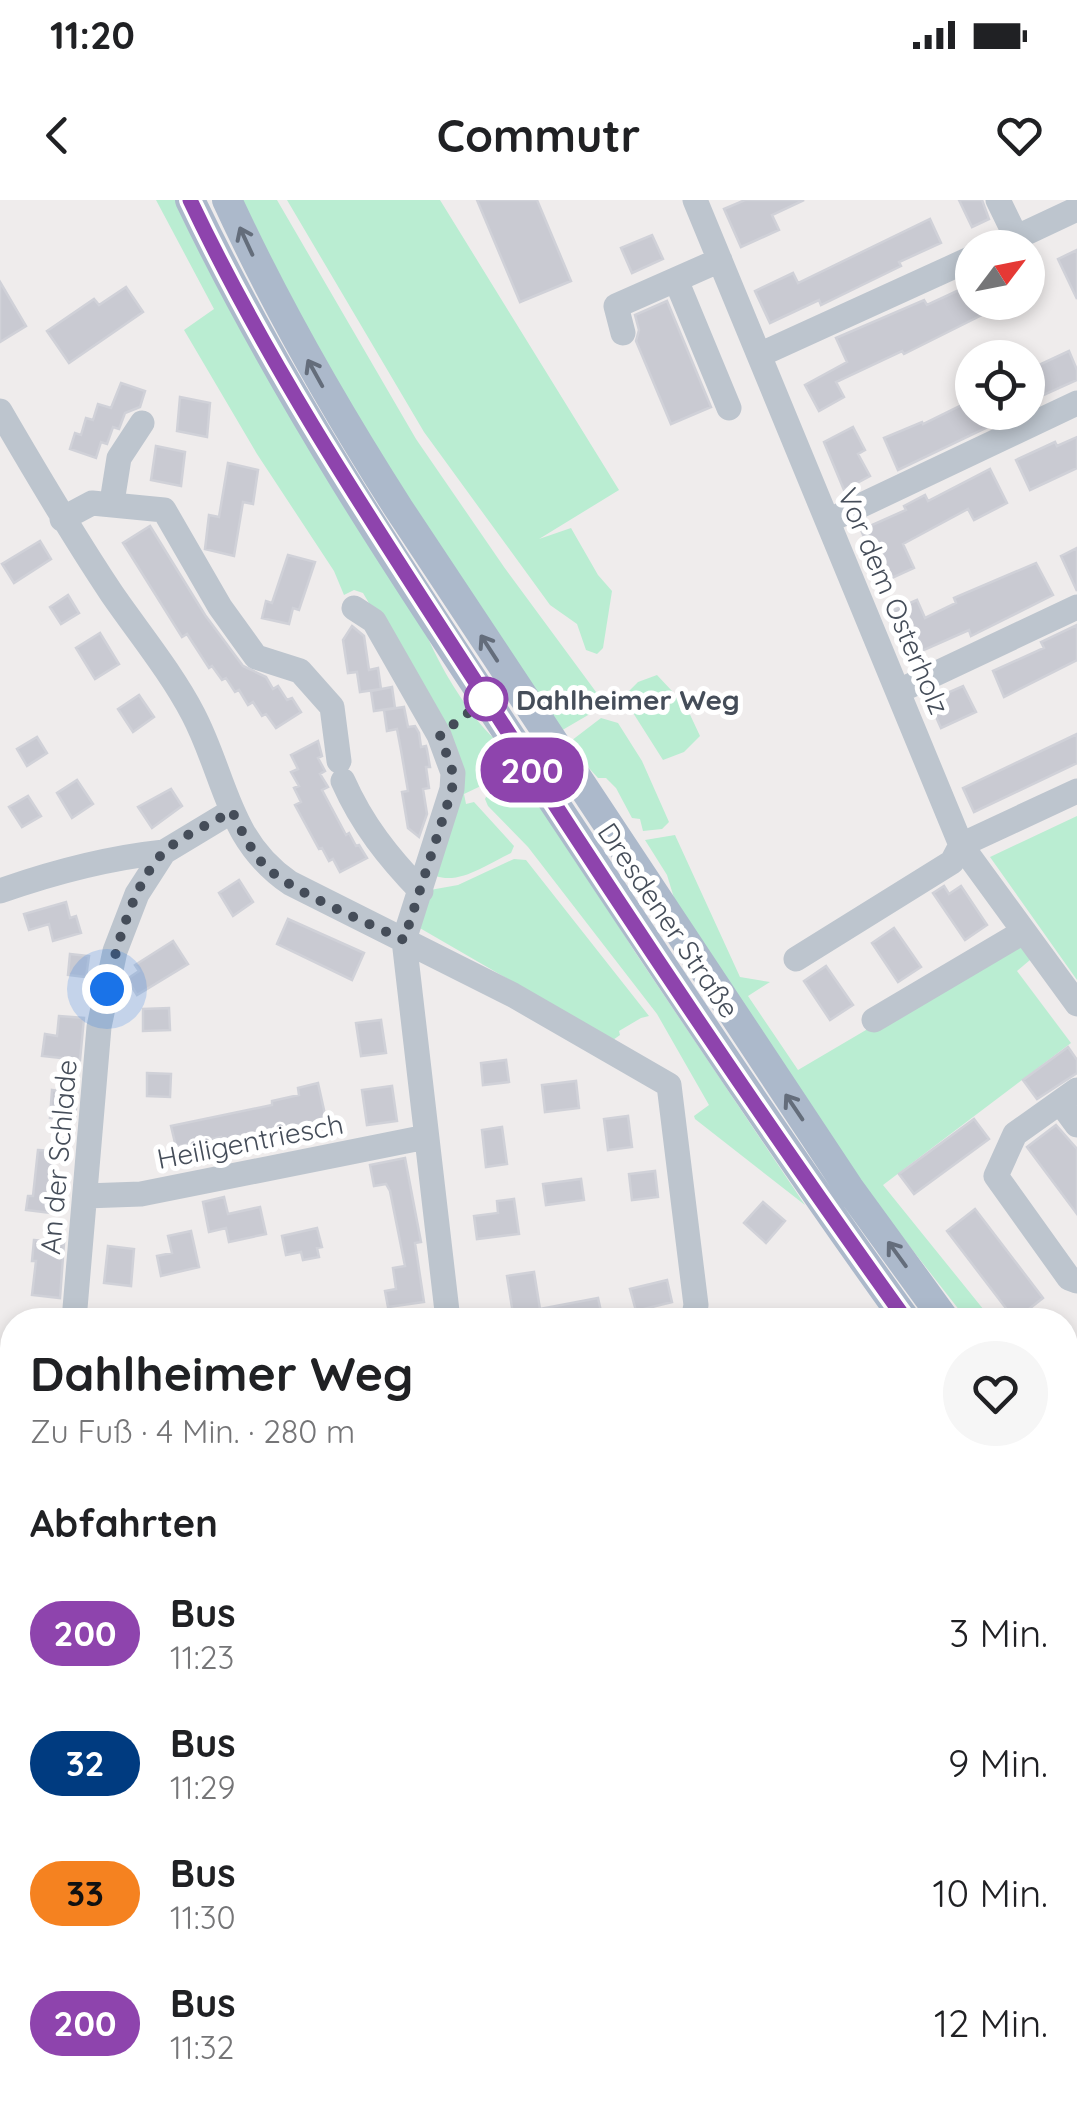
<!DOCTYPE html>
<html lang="de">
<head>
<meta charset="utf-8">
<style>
	body { margin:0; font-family:Quicksand,sans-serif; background:#f6f6f6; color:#202124; height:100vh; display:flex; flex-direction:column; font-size:38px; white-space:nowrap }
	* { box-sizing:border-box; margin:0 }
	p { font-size:32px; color:#757577 }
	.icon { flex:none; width:55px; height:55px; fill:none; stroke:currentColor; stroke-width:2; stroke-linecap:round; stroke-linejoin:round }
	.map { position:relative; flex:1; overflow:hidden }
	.drawer { position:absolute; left:0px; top:1108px; width:1078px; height:802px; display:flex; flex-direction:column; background:#fff; border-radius:40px 40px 0 0; box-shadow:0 5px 15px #0003 }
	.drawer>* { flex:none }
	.badge { padding:0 20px; border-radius:32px; font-size:35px; line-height:65px }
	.needle { width:65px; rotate:58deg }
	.buttons { position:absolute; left:955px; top:30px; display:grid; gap:20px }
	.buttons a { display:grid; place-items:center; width:90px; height:90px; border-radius:50%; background:#fff; box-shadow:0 5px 15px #0003; font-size:50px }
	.you { position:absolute; width:50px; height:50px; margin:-25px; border:8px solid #fff; border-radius:50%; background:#1a73e8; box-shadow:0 0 0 15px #1a73e833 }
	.map>.badge { position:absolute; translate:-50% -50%; box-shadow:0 0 0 5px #fff }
	h2 { padding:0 30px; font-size:38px; line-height:90px }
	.round { display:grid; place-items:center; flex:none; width:105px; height:105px; border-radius:52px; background:#f6f6f6 }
	.overview { display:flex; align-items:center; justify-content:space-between; height:170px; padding:0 30px }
	h1 { font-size:48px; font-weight:800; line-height:75px }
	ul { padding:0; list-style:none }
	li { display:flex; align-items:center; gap:30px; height:130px; padding:0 30px }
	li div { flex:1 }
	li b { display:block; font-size:38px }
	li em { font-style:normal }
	li .badge { min-width:110px; font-weight:700; text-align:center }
	.status { display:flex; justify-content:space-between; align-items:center; height:70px; padding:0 50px; background:#fff; direction:ltr }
	.status svg { height:28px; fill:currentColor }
	header { display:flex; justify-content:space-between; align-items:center; height:130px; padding:0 30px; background:#fff; font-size:45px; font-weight:800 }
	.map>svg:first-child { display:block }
	.green { fill:#baedd2 }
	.building { fill:#c9cad2; stroke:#d0d1d8; stroke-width:2.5 }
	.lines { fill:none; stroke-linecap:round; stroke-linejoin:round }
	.highway-casing { stroke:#6f85a6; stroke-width:39 }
	.minor { stroke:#bdc5ce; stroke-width:25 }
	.major { stroke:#acb9cb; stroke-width:30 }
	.highway { stroke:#849aba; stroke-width:35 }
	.oneway { stroke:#646d7b }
	.line-casing { stroke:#fff; stroke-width:22 }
	.line { stroke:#8e44ad; stroke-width:15 }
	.walk { stroke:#454d59; stroke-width:10; stroke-dasharray:0 18 }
	.stop-dot { fill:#fff; stroke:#8e44ad; stroke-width:5 }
	.labels { text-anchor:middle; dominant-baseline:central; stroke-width:10; stroke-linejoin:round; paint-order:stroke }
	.street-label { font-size:28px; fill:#454d59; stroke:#fff }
	.stop-label { font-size:28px; font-weight:bold; fill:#454d59; stroke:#fff; text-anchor:start }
</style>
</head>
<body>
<div class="status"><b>11:20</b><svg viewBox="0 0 49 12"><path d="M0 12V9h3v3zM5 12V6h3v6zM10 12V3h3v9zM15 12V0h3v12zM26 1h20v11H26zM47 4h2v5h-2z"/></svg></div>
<header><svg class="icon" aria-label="back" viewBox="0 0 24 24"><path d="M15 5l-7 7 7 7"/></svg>Commutr<svg class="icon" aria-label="heart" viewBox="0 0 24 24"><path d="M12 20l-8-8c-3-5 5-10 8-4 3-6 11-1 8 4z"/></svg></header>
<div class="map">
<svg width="1077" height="1908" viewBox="0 0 1077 1908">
	<rect width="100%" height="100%" fill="#efecec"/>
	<path class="green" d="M156,0H177L422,424C435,457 455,492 477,520C489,535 503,546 514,562L483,585L464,594L466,604L474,602L514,646L511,653C489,663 460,685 436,676L445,532L363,393L354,390L344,395L334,371L257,254L184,130L214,109Z
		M240,0H277L416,239L504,367L599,496L595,511L559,532L345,202Z
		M287,0H440L619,290L539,339L571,328L598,375L612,391L603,448L597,454L586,450L577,424L550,405L424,232Z
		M657,475L686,506L700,536L684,552L663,560L623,497L638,482Z
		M601,518L618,523L642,561L669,622L662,629L643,631L640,619L632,618L616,588L606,578H598L567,544Z
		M523,575L635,752L805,1005L695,919L694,916L709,905L657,814L528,647L488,606L485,599L488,593Z
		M1077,616V780L990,657Z
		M675,635L740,777L770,782L748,796L798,870L1019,740L1030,760L1017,771L1071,843L883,985L992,1120H967L854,975L678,711L667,675L645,640Z
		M514,659L526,660L649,816L641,818L619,831L620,835L613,840L418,727L430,690L458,685Z
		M1069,1374L1077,1385V1465L1065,1475Z
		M1077,1656V1794L1065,1800V1666Z
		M833,1898H923L929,1906L820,1908Z"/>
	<path class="building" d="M477,0H537L571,81L520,102Z
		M745,0H804L772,15L779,30L741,47L724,9Z
		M959,0H982L989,19L972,27Z
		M930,19L941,43L899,62L901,66L821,105L819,100L770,123L755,91L793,73L798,83Z
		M652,35L663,59L632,73L621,48Z
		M1077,50V99L1058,59Z
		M0,82L26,126L0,142Z
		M972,84V102H1008L904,154L902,151L836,182L844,197L819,211L805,185L847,162L836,138L924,100L927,105Z
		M126,87L143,112L69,163L47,131L94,99L99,105Z
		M667,101L711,207L671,224L636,141L639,130L635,115Z
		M1069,151L1077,170V180L1028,202V170Z
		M121,183L145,191L140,207L125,213L119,229L113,227L107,244L101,242L96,258L70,249L75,233L81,235L86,218L93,220L98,204L111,208Z
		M180,197L210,203L207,237L177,231Z
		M972,200V212H1007L984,223L986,228L898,270L884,238L922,222L923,224Z
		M853,227L865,250L858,254L870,276L844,290L824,242Z
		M1077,237V268L1030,290L1016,260L1055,242L1057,246Z
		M156,246L185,252L181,286L151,280Z
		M228,263L258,270L253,304L243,302L234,356L205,349L209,315L219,317Z
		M990,269L1007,303L974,320L968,309L903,344L914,368L883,382L861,330L906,310L904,306L925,295L928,301Z
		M150,326L205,415L243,466L266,477L273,489L278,486L287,500L292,498L301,512L276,528L266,514L262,516L253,502L248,505L239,490L235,492L226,478L222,480L212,466L209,468L187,434L182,437L123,343Z
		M40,341L51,359L14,383L2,364Z
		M1077,348V391L1061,356Z
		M288,355L315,362L299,410L293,408L289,424L262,418L266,401L272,403Z
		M1036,363L1053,395L971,436L969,430L915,454L891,411L917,400L925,418L956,403L954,398Z
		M68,395L79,413L61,424L50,407Z
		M1077,425V460L1004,497L993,471L1044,448L1041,442Z
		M352,426L364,436L369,470L378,468L381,489L360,492L357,472L348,473L343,440Z
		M100,433L119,464L95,479L76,448Z
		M963,486L976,512L941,528L929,501Z
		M392,487L395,508L374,511L371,491Z
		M139,495L154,517L133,532L118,509Z
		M404,507L408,527L415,526L419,533L421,547L426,546L427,550L430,567H426L429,588L423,589L427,614L419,637L408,628L402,592L408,591L401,550L397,529L387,531L384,510Z
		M1077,534V563L974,612L963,588Z
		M37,537L47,553L27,566L17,549Z
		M318,541L322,556L318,558L325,571L320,574L328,587L322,590L346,635L349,633L356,646L359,645L367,658L340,672L333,659L329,661L322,648L319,649L295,605L301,602L294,588L299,586L291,572L298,569L291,555Z
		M77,580L93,604L72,618L57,593Z
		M171,589L182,606L152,628L138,607Z
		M28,596L41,616L22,627L9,607Z
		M239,680L253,702L233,716L219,693Z
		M944,686L949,694L961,686L987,725L965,740L933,693Z
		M66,702L70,718L76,716L81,733L53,741L49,724L29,730L24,714Z
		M288,719L364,753L352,780L277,744Z
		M894,728L921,767L898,782L872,743Z
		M173,741L188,764L137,795L127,779L139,771L135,765Z
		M70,754L89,756L86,777L68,775Z
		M826,766L853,805L830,820L804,781Z
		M169,808L170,830L143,831V809Z
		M59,816L84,818L80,860L42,856L45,834L57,836Z
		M381,820L386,853L361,856L356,823Z
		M1068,847L1077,860V873L1037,899L1023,880Z
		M506,860L509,882L483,885L481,863Z
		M147,873L171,874L170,897L147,896Z
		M576,881L579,908L545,912L542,885Z
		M318,883L326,919L239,939L241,948L224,951L221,937L176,947L171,926L272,905V901L299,895L298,888Z
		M392,886L397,921L367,925L362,890Z
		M52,890L77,893L75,921L50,918Z
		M628,916L632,947L608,950L604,919Z
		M974,919L989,939L914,994L899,974Z
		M1056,925L1077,949V1014L1027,947Z
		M502,927L507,964L486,967L482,930Z
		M38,950L54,951L51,981L64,982L60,1014L26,1010L28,996H33Z
		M405,958L421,1042L415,1043L424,1102L388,1107L385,1091L396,1089L393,1068L405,1066L390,991L386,984L374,986L370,965Z
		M655,971L658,997L632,1000L629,974Z
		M581,979L584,1000L546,1005L543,984Z
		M224,997L228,1014L260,1007L266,1034L229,1042L226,1028L209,1032L203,1002Z
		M514,999L519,1034L477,1039L474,1016L498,1013L497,1001Z
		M763,1002L785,1021L766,1043L744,1023Z
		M975,1009L1043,1098L1015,1120L947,1031Z
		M317,1028L322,1047L317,1048L319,1057L303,1060L301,1052L286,1055L282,1036Z
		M191,1031L199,1067L161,1076L157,1056L172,1053L168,1036Z
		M34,1040L64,1043L60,1098L32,1095L36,1061H32Z
		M108,1046L134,1049L131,1086L104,1083Z
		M534,1072L540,1109L598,1098L602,1116L585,1120H514L507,1076Z
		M667,1080L672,1102L636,1111L630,1089Z"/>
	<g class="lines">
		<g class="highway-casing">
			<path id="highway" d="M1065,1206L1077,1198
				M1065,1520L1077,1510
				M1065,1579L1077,1569
				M1065,1630L1077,1620
				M1065,1822L1077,1817
				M651,1908L661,1898
				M714,1908L725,1898
				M780,1908L794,1898"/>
		</g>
		<path class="minor" d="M695,0L961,645L1077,804
			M998,0L1016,37
			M994,48L1077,9
			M676,80L729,208
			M623,133L616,106L720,60
			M759,155L972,58
			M0,211C36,273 72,334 112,394C139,433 171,472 193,514C226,577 227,640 290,683L513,795L669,885L696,1105L693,1120
			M112,302L119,258L142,223
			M62,319L92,303L164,310L220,407L256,457L300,471L332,507L339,561
			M828,321L1077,203
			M354,408L374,421L439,535L453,573L452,589L404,740L448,1120
			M899,491L1077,407
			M343,581C362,624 388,657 421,691
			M961,645L1077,591
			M0,691C54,672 107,658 164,652
			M796,759L952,662L961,645
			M874,820L1023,732
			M1077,890L1015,934L996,976L1069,1078L1077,1081
			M1060,902L1077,925
			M85,996L141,994L426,937
			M74,1120L99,827L115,751L137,694L164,652L232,611
			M0,1304L12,1300
			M0,1604L12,1602
			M0,1853L12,1849
			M1065,1891L1077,1889
			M90,1898L97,1908
			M938,1898L946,1908
			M1005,1908L1030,1898"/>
		<path class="major" d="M190,0C290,209 421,402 549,595C666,771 782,948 906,1120
			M227,0C277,108 335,209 399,309L849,988L945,1120
			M1065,1284L1077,1301
			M1065,1336L1077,1353"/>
		<use href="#highway" class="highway"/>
	</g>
	<defs><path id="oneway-shaft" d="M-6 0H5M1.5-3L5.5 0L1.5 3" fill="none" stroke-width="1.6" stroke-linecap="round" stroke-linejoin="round" transform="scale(2.5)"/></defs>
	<g class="oneway">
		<use href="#oneway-shaft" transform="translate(246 41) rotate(-115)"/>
		<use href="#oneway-shaft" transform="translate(315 173) rotate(-119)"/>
		<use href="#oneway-shaft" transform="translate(489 448) rotate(-123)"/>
		<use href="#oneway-shaft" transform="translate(794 907) rotate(-124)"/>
		<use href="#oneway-shaft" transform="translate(897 1054) rotate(-126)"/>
	</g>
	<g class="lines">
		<g class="line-casing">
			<path id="line" d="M190,0C271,171 376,328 479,487C616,701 758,914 906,1120"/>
		</g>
		<use href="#line" class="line"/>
		<path class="walk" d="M107,789C116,748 133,683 164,652C182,635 211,624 232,611C241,630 250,649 264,665C289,691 369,723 404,740L452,590L453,573L440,535L486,499"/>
	</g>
	<circle class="stop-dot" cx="486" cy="499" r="20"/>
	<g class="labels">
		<g class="street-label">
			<text transform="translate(894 401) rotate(67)">Vor dem Osterholz</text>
			<text transform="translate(669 720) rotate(56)">Dresdener Straße</text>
			<text transform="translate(250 941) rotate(-11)">Heiligentriesch</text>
			<text transform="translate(58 957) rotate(-85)">An der Schlade</text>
		</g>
		<g class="stop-label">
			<text x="516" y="499">Dahlheimer Weg</text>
		</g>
	</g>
</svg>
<div class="buttons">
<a><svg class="needle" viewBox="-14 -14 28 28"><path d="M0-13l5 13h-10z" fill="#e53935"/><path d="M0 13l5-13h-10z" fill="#757577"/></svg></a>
<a><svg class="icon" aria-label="locate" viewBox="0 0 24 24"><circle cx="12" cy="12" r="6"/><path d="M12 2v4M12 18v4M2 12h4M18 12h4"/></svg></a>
</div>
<div class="you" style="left:107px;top:789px"></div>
<b class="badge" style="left:532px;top:570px;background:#8e44ad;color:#fff">200</b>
<section class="drawer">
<div class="overview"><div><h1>Dahlheimer Weg</h1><p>Zu Fuß · 4 Min. · 280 m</p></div><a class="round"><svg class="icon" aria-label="heart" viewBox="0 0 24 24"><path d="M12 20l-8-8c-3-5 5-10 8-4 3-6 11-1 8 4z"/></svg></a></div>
<h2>Abfahrten</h2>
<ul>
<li><span class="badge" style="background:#8e44ad;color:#fff">200</span><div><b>Bus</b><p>11:23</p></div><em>3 Min.</em></li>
<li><span class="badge" style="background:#003b80;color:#fff">32</span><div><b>Bus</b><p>11:29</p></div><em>9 Min.</em></li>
<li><span class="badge" style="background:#f58220;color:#111">33</span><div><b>Bus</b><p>11:30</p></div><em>10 Min.</em></li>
<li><span class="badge" style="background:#8e44ad;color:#fff">200</span><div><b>Bus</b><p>11:32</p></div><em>12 Min.</em></li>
</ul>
</section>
</div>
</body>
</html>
